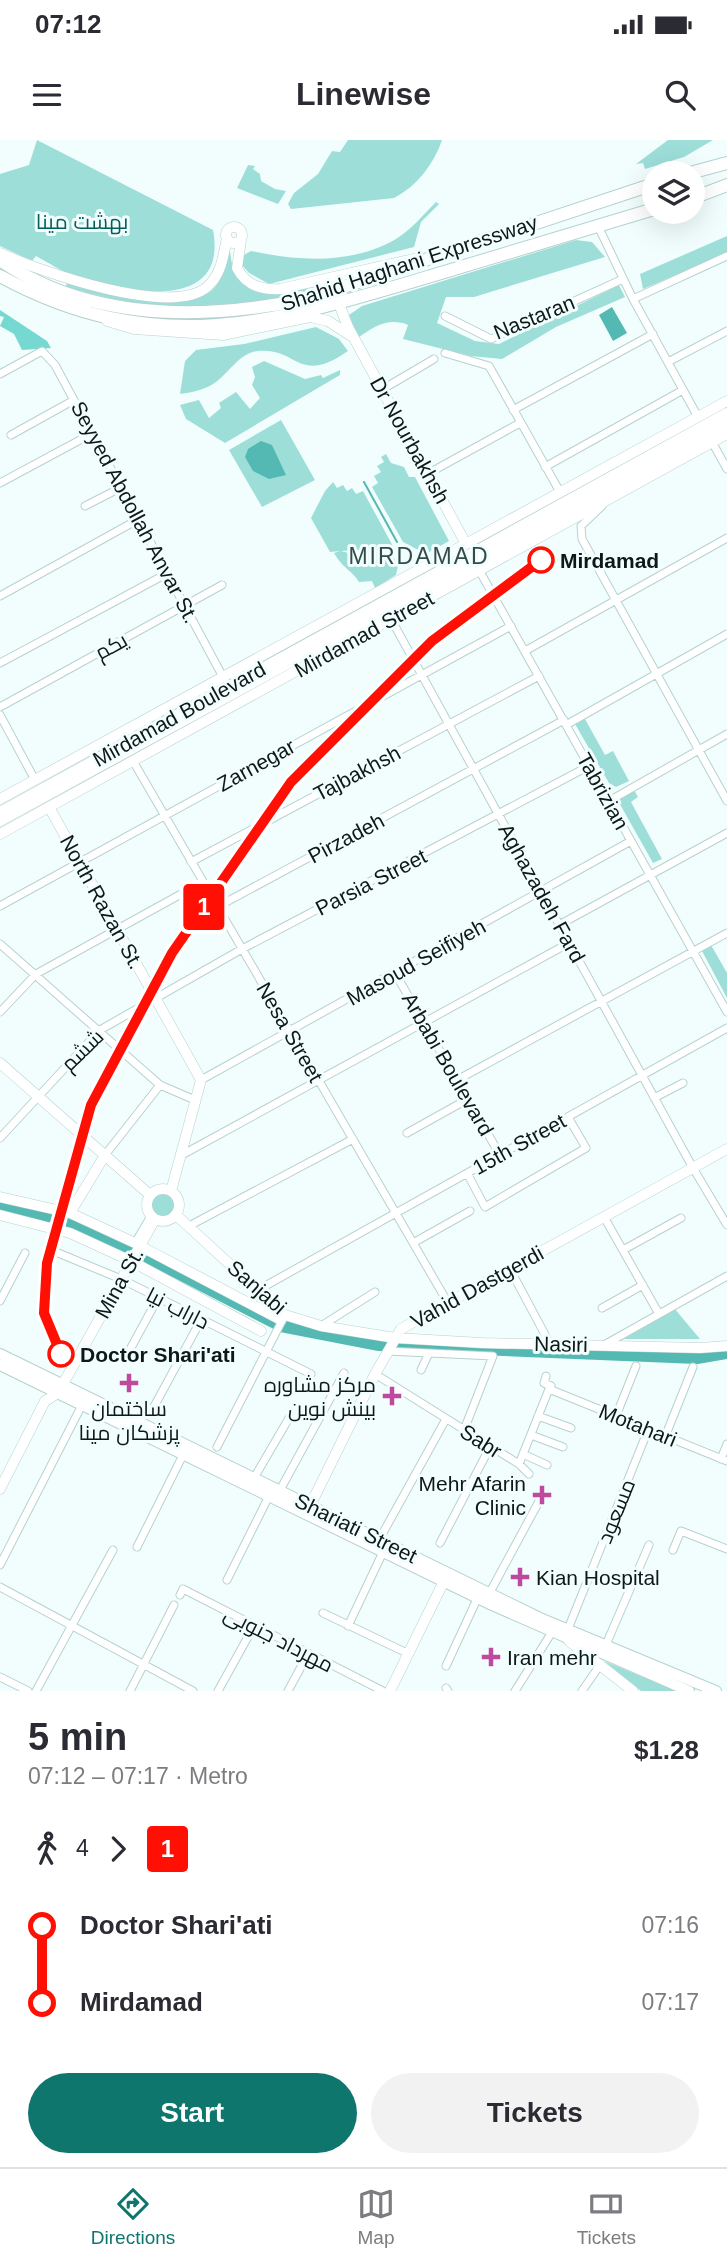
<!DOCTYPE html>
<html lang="en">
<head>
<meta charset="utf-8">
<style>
	body { margin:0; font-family:Arial,Cairo,sans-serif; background:#f2f2f3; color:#2b2b33; height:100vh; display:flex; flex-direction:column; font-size:26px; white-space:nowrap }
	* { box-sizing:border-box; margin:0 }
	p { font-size:23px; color:#7c7c81 }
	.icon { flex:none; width:38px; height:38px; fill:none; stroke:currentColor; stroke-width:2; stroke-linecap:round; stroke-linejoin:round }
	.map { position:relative; height:1551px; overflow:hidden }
	.side { display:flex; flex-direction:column; background:#fff; flex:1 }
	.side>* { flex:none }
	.badge { padding:0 14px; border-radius:5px; font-size:24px; line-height:46px }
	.tools { position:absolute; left:642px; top:21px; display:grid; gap:14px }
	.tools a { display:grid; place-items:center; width:63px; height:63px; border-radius:50%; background:#fff; box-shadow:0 7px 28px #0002; font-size:35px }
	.map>.badge { position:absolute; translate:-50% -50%; box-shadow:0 0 0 4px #fff }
	.legs { display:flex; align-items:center; gap:10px; height:77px; padding:0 28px; font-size:23px }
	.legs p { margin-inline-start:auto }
	.overview { display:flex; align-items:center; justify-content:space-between; height:119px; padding:0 28px }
	h1 { font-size:38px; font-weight:600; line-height:52px }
	.action { display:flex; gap:14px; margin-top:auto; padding:14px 28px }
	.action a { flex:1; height:80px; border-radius:42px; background:#0f766e; color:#fff; font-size:28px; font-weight:600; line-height:80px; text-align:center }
	.action a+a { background:#f2f2f3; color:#2b2b33 }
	ul { padding:0 28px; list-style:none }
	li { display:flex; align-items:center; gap:24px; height:77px; font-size:26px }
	li i { display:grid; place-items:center; width:10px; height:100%; margin:0 9px; background:currentColor }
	li i::after { content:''; width:18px; height:18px; margin:-9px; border:5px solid; border-radius:50%; background:#fff }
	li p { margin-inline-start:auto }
	li:first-child i { background:linear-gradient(#0000 50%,currentColor 0) }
	li:last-child i { background:linear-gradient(currentColor 50%,#0000 0) }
	.status { display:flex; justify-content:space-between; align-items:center; height:49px; padding:0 35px; background:#fff; direction:ltr }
	.status svg { height:19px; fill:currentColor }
	header { display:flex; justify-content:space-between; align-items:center; height:91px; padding:0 28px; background:#fff; font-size:32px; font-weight:600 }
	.menu { display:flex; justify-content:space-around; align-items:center; height:98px; border-top:2px solid #e1e1e2; background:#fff; font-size:19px; color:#7c7c81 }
	.menu a { display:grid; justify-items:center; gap:4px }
	.menu .selected { color:#0f766e }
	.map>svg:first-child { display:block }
	.green { fill:#9dded9 }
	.forest { fill:#75d9d2 }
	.water { fill:#54b9b3 }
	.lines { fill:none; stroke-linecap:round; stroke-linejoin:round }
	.stream { stroke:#54b9b3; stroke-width:2 }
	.river { stroke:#54b9b3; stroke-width:12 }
	.street-casing { stroke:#b5d2cf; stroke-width:9 }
	.secondary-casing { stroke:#b5d2cf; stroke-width:11 }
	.primary-casing { stroke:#b5d2cf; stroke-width:12 }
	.highway-casing { stroke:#b5d2cf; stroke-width:14 }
	.street { stroke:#fff; stroke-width:7 }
	.secondary { stroke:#fff; stroke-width:10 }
	.primary { stroke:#fff; stroke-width:10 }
	.highway { stroke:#fff; stroke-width:12 }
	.line-1-casing { stroke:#fff; stroke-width:16 }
	.line-1 { stroke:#ff0f04; stroke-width:10 }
	.stop-1-dot { fill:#fff; stroke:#ff0f04; stroke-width:3.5 }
	.poi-dot { fill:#c049a0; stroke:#f2fefd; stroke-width:2.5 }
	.labels { text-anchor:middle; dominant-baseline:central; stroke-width:6; stroke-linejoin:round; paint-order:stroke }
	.park-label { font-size:21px; fill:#035f5b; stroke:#f2fefd }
	.street-label { font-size:21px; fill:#0d1817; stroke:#f2fefd }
	.stop-label { font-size:21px; font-weight:bold; fill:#0d1817; stroke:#f2fefd; text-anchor:start }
	.poi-label { font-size:21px; fill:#0d1817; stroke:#f2fefd; text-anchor:end }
	.neighbourhood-label { font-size:23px; letter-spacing:2px; fill:#334c4a; stroke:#f2fefd }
</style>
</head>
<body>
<div class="status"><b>07:12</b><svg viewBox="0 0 49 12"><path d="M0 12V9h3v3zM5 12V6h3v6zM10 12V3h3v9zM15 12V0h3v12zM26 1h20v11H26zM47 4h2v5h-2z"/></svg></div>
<header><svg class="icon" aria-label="menu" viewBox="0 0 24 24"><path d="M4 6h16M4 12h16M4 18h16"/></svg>Linewise<svg class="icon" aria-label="search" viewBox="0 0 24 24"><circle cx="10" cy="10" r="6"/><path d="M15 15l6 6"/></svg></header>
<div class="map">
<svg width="727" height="1551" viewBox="0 0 727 1551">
	<rect width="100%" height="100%" fill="#f2fefd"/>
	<path class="green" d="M37,0L213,90C229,175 123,152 75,136C62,132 49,123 36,116L32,121L0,106V34L29,25Z
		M348,0H442C434,24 416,47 394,58L291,69L288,64L294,53L318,34L332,11L340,12Z
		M668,0H713L684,17L645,29L643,23L636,24Z
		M248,25L255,26L253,29L260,34L261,41L275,49L286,51L278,64L237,48Z
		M436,62L439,64L421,82L414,107L269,144L249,133L241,124L244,115L251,111C299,121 351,125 396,99C411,90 424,74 436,62Z
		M727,96V113L643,149L640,134Z
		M576,100L592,102L605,117L474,157H446L437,183L475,201L499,204L619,145L625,157L556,187L502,219L471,216L403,199L408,185C389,177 373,187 358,198L349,175L362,166Z
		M230,111C231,118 232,127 235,133C254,170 303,147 332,139V143C309,150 286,159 264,163C194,174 133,167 66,147L67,142C101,149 189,178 215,147C223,137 226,123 230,111Z
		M316,187L339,199L348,211C298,246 298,207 258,211C239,213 230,232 216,242C205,250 193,252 180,254L185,221L196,210L244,204Z
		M264,221L305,239L321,235L323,238L340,230V235L225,303L186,279L180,265L199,260L209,278L221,268L219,263L236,252L250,269L260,258L252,245L255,237L252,227Z
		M281,280L315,340L262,367L229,310Z
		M386,314L391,323L404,327L409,337H415L449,401L426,414L403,402L372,347L378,343L374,336L381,332L377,326L384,322L381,317Z
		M333,342L337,348L343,345L347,351L352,348L356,354L363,351L394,408L386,412L375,409L341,411L352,414L373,411L393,416L398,426L396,435L375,448L372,441L359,442C352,430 343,429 334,413L340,411L330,412L311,378L325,351Z
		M585,579L605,615L613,611L629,641L616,647L609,643L575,584Z
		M634,650L638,657L631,662L662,719L653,723L617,659Z
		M711,805L727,833V858L702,811Z
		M150 1065a13 13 0 1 1 26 0a13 13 0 1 1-26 0Z
		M674,1168L700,1199H624Z
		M604,1521L677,1551H641Z"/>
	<path class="forest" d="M0,170L47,201L51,208L22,210L14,194L0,186L4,177L0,176Z"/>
	<path class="water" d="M612,167L627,193L613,201L599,175Z
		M261,301L272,305L286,335L269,339L253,331L245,317L248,309Z"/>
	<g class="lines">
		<path class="stream" d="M364,342L397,402"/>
		<path class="river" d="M0,1065L60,1079L129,1108L281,1186L379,1205L697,1218L727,1213"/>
		<g class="street-casing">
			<path id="street" d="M598,86L633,159L698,277
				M633,159L727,116
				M445,176L491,199L623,139
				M445,213L489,226L560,352
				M668,222L727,191
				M0,234L42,211L55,225L223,537
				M383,249L434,219
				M513,270L653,194
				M11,295L74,260
				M712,302L727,329
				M545,327L683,250
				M429,333L520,283
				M0,343L93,293
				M85,366L122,347
				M602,366L581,386L582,399L727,661
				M479,430L727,872
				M0,456L139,379
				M391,479L693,1028L727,1085
				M525,511L727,398
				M0,523L168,433
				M0,567L222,445
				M0,575L35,640
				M566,585L727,494
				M133,621L448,1163
				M609,661L727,594
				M191,722L539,536
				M0,766L511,486
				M217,767L564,580
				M559,785L727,693
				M0,804L160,945L195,960
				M395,833L500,1015
				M0,872L36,834L203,742
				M201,940L631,701
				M457,940L727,793
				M654,958L683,943
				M407,993L468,959
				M0,998L100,890L242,809L589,626
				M105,1015L160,945
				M180,1016L569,803
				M467,1033L485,1067L586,1008L568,977
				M604,1077L659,1174
				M189,1086L353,999
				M135,1103L151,1076
				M413,1103L470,1071
				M51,1110L121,1139L311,1234
				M623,1110L681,1078
				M510,1129L550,1204
				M258,1150L727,888
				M0,1161L25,1113
				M602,1168L643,1145
				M321,1186L375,1152
				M604,1205L727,1136
				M387,1211L493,1216L464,1290
				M127,1215L158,1158
				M421,1230L429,1213
				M375,1234L519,1324L549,1249
				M546,1236L544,1243L551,1246L549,1249L727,1321
				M150,1274L201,1180
				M538,1276L571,1288
				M616,1276L636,1226
				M531,1295L563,1307
				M665,1297L693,1227
				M217,1307L284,1177
				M523,1314L547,1325
				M721,1319L727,1304
				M519,1324L529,1334
				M254,1338L289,1278
				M280,1350L344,1233
				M379,1400L446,1279
				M440,1403L490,1307
				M137,1407L183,1315
				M673,1410L681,1391L727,1409
				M0,1425L82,1265
				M227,1440L269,1356
				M0,1447L193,1551
				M489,1454L543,1354
				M180,1455L183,1449L383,1551
				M323,1473L409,1514
				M348,1486L383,1412
				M566,1494L648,1290
				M605,1507L649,1405
				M446,1526L478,1457
				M0,1537L28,1551
				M446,1548L448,1551
				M36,1551L113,1410
				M130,1551L174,1465
				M218,1551L254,1486
				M288,1551L308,1514
				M515,1551L552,1492
				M582,1551L600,1525"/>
		</g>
		<g class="secondary-casing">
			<path id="secondary" d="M226 95a8 8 0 1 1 16 0a8 8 0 1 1-16 0Z
				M241,100L237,128C246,146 262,150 280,149L418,118
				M0,113C39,131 171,178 207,147C222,134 223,116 227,98
				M339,164L348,187L466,404
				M107,181L134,189L223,195L310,177L328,181L353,197
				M0,659L727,261
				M49,667L201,940L171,1051
				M0,672L727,273
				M0,681L727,284
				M0,694L727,294
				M0,923L150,1055
				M147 1065a16 16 0 1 1 32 0a16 16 0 1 1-32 0Z
				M0,1057L70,1073L135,1103
				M70,1073L105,1015
				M0,1075L70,1093L131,1121L261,1191
				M176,1075L285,1175L321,1186L395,1198L482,1203L700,1208L727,1206
				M140,1106L281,1180
				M63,1244L155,1079
				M0,1349L45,1261L58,1253
				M308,1370L375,1234L401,1189L727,1009
				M569,1501L633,1551
				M390,1551L444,1441"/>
		</g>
		<g class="primary-casing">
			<path id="primary" d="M0,1214L540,1478L716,1551
				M0,1225L492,1465L689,1551"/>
		</g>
		<g class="highway-casing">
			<path id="highway" d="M690,33L727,23
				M693,58L727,45
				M0,120C90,182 204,180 307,159L654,44
				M0,136C154,220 275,183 431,136C505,114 580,91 654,69"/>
		</g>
		<use href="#street" class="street"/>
		<use href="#secondary" class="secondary"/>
		<use href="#primary" class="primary"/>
		<use href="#highway" class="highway"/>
	</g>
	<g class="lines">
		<g class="line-1-casing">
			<path id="line-1" d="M61,1214L44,1173L47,1123L91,965L172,813L291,642L432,501L541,420"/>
		</g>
		<use href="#line-1" class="line-1"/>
	</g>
	<g class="stop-1-dot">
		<circle cx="541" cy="420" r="12"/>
		<circle cx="61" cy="1214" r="12"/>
	</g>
	<g class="poi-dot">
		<path d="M125.5 1232.5h7v7h7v7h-7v7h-7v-7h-7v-7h7z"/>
		<path d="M388.5 1245.5h7v7h7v7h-7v7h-7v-7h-7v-7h7z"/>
		<path d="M538.5 1344.5h7v7h7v7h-7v7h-7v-7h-7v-7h7z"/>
		<path d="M516.5 1426.5h7v7h7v7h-7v7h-7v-7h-7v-7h7z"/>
		<path d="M487.5 1506.5h7v7h7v7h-7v7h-7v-7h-7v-7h7z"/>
	</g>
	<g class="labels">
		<g class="park-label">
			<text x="82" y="81">بهشت مينا</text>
		</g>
		<g class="street-label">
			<text transform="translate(409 123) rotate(-18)">Shahid Haghani Expressway</text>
			<text transform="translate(534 177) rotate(-22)">Nastaran</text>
			<text transform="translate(410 300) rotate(61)">Dr Nourbakhsh</text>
			<text transform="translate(135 372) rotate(62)">Seyyed Abdollah Anvar St.</text>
			<text transform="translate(364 494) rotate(-29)">Mirdamad Street</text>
			<text transform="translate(111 506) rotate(-29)">یکم</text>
			<text transform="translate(179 574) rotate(-29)">Mirdamad Boulevard</text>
			<text transform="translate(256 625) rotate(-29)">Zarnegar</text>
			<text transform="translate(357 633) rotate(-28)">Tajbakhsh</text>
			<text transform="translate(603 651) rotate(61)">Tabrizian</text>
			<text transform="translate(346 698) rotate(-28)">Pirzadeh</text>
			<text transform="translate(371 742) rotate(-27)">Parsia Street</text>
			<text transform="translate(542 753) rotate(61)">Aghazadeh Fard</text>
			<text transform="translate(102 762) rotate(61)">North Razan St.</text>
			<text transform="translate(416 822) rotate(-29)">Masoud Seifiyeh</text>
			<text transform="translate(290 892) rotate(60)">Nesa Street</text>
			<text transform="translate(82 910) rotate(-44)">ششم</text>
			<text transform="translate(448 924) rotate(60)">Arbabi Boulevard</text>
			<text transform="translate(519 1004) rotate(-29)">15th Street</text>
			<text transform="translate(119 1143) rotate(-61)">Mina St.</text>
			<text transform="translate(257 1147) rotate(41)">Sanjabi</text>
			<text transform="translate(477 1147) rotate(-29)">Vahid Dastgerdi</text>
			<text transform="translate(178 1168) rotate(27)">داراب نیا</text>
			<text transform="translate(561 1204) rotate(1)">Nasiri</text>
			<text transform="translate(638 1285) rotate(22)">Motahari</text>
			<text transform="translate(481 1301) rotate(32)">Sabr</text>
			<text transform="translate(616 1371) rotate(-68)">مسعود</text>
			<text transform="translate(356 1388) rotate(26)">Shariati Street</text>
			<text transform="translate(279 1499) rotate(27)">مهرداد جنوبی</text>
		</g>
		<g class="stop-label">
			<text x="560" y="420">Mirdamad</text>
			<text x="80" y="1214">Doctor Shari'ati</text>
		</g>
		<g class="poi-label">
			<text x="376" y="1244">مرکز مشاوره<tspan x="376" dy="24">بینش نوین</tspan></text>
			<text x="129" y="1268" text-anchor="middle">ساختمان<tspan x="129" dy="24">پزشكان مينا</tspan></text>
			<text x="526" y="1343">Mehr Afarin<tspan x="526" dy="24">Clinic</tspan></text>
			<text x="536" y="1437" text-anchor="start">Kian Hospital</text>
			<text x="507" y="1517" text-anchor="start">Iran mehr</text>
		</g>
		<g class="neighbourhood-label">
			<text x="419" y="416">MIRDAMAD</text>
		</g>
	</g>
</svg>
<div class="tools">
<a><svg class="icon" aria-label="layers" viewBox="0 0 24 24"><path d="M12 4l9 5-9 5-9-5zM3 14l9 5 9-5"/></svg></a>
</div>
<b class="badge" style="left:204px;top:767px;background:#ff0f04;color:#fff">1</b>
</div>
<section class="side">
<div class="overview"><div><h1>5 min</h1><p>07:12 – 07:17 · Metro</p></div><b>$1.28</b></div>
<div class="legs"><svg class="icon" aria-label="walk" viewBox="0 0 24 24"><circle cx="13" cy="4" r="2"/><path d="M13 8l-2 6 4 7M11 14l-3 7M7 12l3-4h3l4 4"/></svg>4<svg class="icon" aria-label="forward" viewBox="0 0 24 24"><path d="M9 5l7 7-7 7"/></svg><b class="badge" style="background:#ff0f04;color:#fff">1</b></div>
<ul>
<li><i style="color:#ff0f04"></i><b>Doctor Shari'ati</b><p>07:16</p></li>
<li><i style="color:#ff0f04"></i><b>Mirdamad</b><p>07:17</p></li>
</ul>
<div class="action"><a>Start</a><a>Tickets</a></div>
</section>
<nav class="menu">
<a class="selected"><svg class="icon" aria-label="directions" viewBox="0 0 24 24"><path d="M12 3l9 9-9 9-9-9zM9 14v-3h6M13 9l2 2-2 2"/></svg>Directions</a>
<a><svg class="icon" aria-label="map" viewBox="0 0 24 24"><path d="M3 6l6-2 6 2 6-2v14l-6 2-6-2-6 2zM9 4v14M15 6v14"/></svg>Map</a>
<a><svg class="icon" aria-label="tickets" viewBox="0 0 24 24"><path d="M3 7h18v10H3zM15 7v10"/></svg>Tickets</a>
</nav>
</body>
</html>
